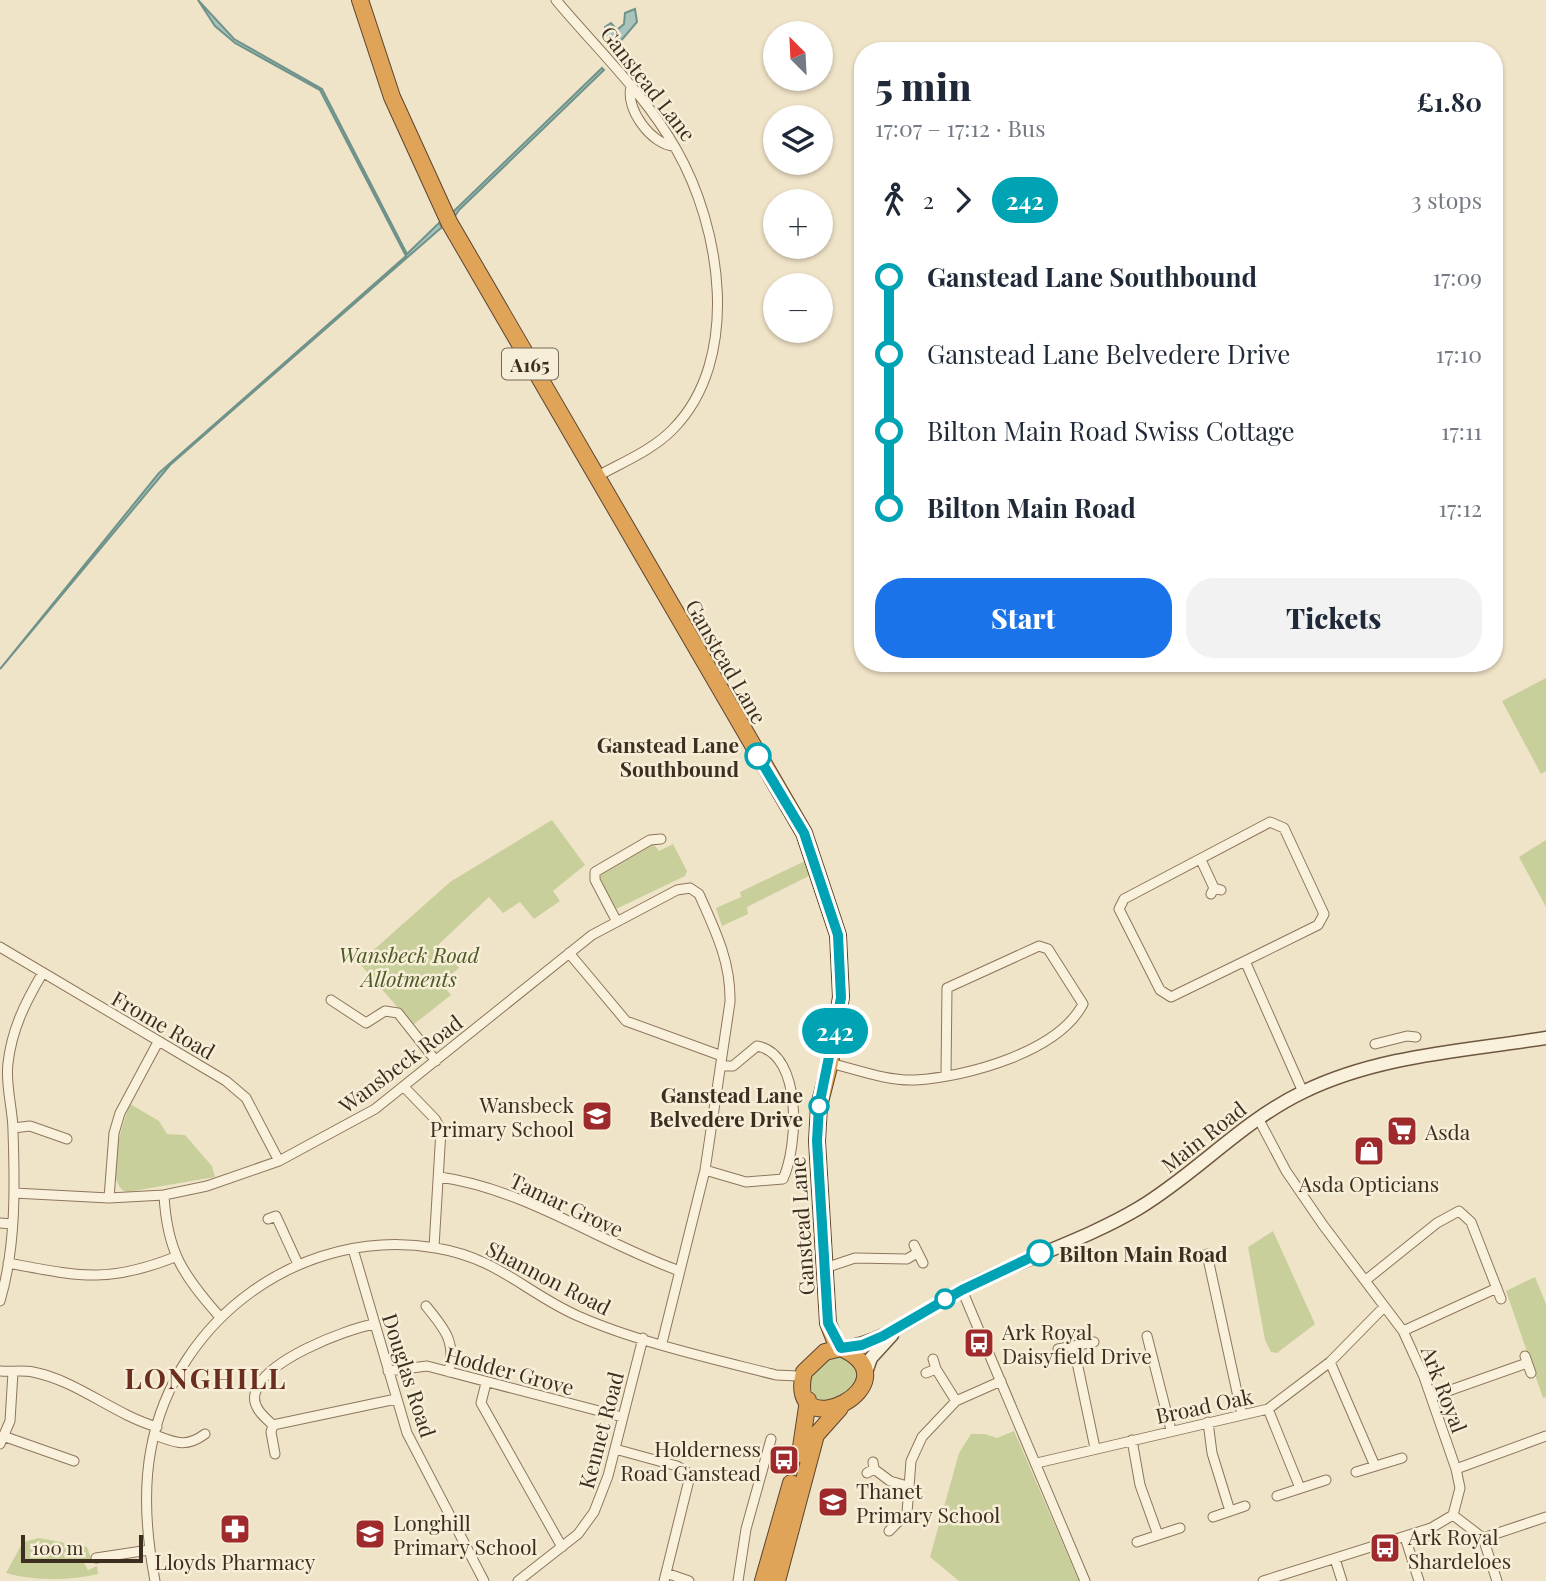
<!DOCTYPE html>
<html lang="en">
<head>
<meta charset="utf-8">
<style>
	body { margin:0; font-family:"Playfair Display",serif; background:#f2f2f3; color:#1f2937; height:100vh; display:flex; flex-direction:column; font-size:26px; white-space:nowrap }
	* { box-sizing:border-box; margin:0 }
	p { font-size:23px; color:#747a83 }
	.icon { flex:none; width:38px; height:38px; fill:none; stroke:currentColor; stroke-width:2; stroke-linecap:round; stroke-linejoin:round }
	.map { position:relative; flex:1; overflow:hidden }
	.drawer { position:absolute; left:854px; top:42px; width:649px; height:630px; display:flex; flex-direction:column; background:#fff; border-radius:28px; box-shadow:0 2px 5px #0004 }
	.drawer>* { flex:none }
	.badge { padding:0 14px; border-radius:23px; font-size:24px; line-height:46px }
	.needle { width:46px; rotate:336deg }
	.buttons { position:absolute; left:763px; top:21px; display:grid; gap:14px }
	.buttons a { display:grid; place-items:center; width:70px; height:70px; border-radius:50%; background:#fff; box-shadow:0 2px 5px #0004; font-size:35px }
	.scale { position:absolute; left:21px; bottom:18px; width:122px; box-sizing:border-box; padding-left:7px; border:4px solid #3d2e20; border-top:0; font-size:19px; line-height:24px; white-space:nowrap; color:#3d2e20; -webkit-text-stroke:5px #f7eed8; paint-order:stroke }
	.map>.badge { position:absolute; translate:-50% -50%; box-shadow:0 0 0 4px #fff }
	.legs { display:flex; align-items:center; gap:10px; height:77px; padding:0 21px; font-size:23px }
	.legs p { margin-inline-start:auto }
	.head { display:flex; align-items:center; justify-content:space-between; height:119px; padding:0 21px }
	h1 { font-size:38px; font-weight:800; line-height:52px }
	.cta { display:flex; gap:14px; margin-top:auto; padding:14px 21px }
	.cta a { flex:1; height:80px; border-radius:28px; background:#1a73e8; color:#fff; font-size:28px; font-weight:800; line-height:80px; text-align:center }
	.cta a+a { background:#f2f2f3; color:#1f2937 }
	ul { padding:0 21px; list-style:none }
	li { display:flex; align-items:center; gap:24px; height:77px; font-size:26px }
	li i { display:grid; place-items:center; width:10px; height:100%; margin:0 9px; background:currentColor }
	li i::after { content:''; width:18px; height:18px; margin:-9px; border:5px solid; border-radius:50%; background:#fff }
	li p { margin-inline-start:auto }
	li:first-child i { background:linear-gradient(#0000 50%,currentColor 0) }
	li:last-child i { background:linear-gradient(currentColor 50%,#0000 0) }
	.map>svg:first-child { display:block }
	.green { fill:#c9cf9b }
	.water { fill:#a9c4bc; stroke:#6f938a; stroke-width:2 }
	.lines { fill:none; stroke-linecap:round; stroke-linejoin:round }
	.street-casing { stroke:#8d765c; stroke-width:11 }
	.secondary-casing { stroke:#6f573f; stroke-width:15 }
	.highway-casing { stroke:#5b4430; stroke-width:18 }
	.street { stroke:#faf1dc; stroke-width:9 }
	.secondary { stroke:#faf1dc; stroke-width:12 }
	.highway { stroke:#e0a458; stroke-width:16 }
	.line-1-casing { stroke:#fff; stroke-width:16 }
	.line-1 { stroke:#00a3b4; stroke-width:10 }
	.stop-1-dot { fill:#fff; stroke:#00a3b4; stroke-width:3.5 }
	.labels { text-anchor:middle; dominant-baseline:central; stroke-width:5; stroke-linejoin:round; paint-order:stroke }
	.shield { fill:#f7eed8; stroke:#756857; stroke-width:2 }
	.shield-label { font-size:19px; font-weight:bold; fill:#3d2e20 }
	.street-label { font-size:21px; fill:#3d2e20; stroke:#f7eed8 }
	.stop-label { font-size:21px; font-weight:bold; fill:#3d2e20; stroke:#f7eed8; text-anchor:end }
	.park-label { font-size:21px; font-style:italic; fill:#4d5a26; stroke:#f7eed8 }
	.poi-label { font-size:21px; fill:#3d2e20; stroke:#f7eed8; text-anchor:start }
	.district-label { font-size:28px; font-weight:bold; letter-spacing:2px; fill:#6b2e1e; stroke:#f7eed8 }
</style>
</head>
<body>
<div class="map">
<svg width="1546" height="1581" viewBox="0 0 1546 1581">
	<rect width="100%" height="100%" fill="#f0e4c8"/>
	<path class="green" d="M1546,678V771L1541,774L1502,701Z
		M552,820L585,865L553,891L560,901L534,919L520,902L503,913L489,897L438,945L459,968L441,983L451,995L413,1025L359,963L450,882Z
		M1546,840V907L1519,857Z
		M652,842L659,851L673,844L687,871L685,876L614,910L599,875Z
		M809,859L813,874L747,907L748,914L722,926L716,908L741,897L740,892Z
		M130,1104L159,1121L167,1134L185,1135L212,1166L215,1177L127,1192C102,1184 123,1122 130,1104Z
		M1273,1231L1315,1324L1277,1353L1271,1352L1265,1340L1248,1247Z
		M1535,1277L1546,1304V1397L1543,1398L1506,1291Z
		M838,1353L857,1365V1383L838,1402L818,1400L808,1384L815,1366Z
		M1014,1431L1079,1581H959L930,1557L959,1453L971,1434H985L997,1438Z
		M39,1538L87,1547L91,1558L84,1563L88,1570L97,1566L98,1574C69,1581 34,1581 6,1573L23,1542Z"/>
	<path class="water" d="M198,0L234,39L322,89L407,254L439,223L442,227L170,465L0,669L159,473L406,256L320,90L235,43L215,26Z
		M635,9L637,22L619,43L614,44L605,32V27L611,23L617,30L624,24L625,13Z
		M602,68L604,70L459,210L455,216L453,212Z"/>
	<g class="lines">
		<g class="street-casing">
			<path id="street" d="M556,0C596,48 645,94 676,149C721,227 742,359 673,429C653,450 621,463 596,477
				M631,87C625,109 652,145 674,146
				M1201,860L1214,888
				M1211,894L1214,888L1221,890
				M616,920L595,880V872L650,840L661,839
				M0,947L226,1081L246,1098L279,1161
				M569,953L626,1021L722,1056
				M1245,961L1318,925L1324,914L1284,828L1270,822L1124,899L1119,909L1160,990L1171,997L1245,961L1303,1092
				M331,1000L366,1023L385,1011L398,1013L436,1061
				M1375,1044L1407,1036L1416,1037
				M830,1063C858,1070 887,1081 915,1080C967,1077 1058,1052 1083,1004L1048,949L1039,946L947,988L946,1075
				M404,1087L435,1119L441,1130L434,1247
				M1258,1118L1286,1171L1323,1225L1403,1331L1424,1377L1456,1469L1460,1488L1453,1515L1431,1528L1263,1581
				M13,1128L30,1126L67,1139
				M705,1170L746,1182L783,1179C798,1147 803,1054 757,1046L733,1066H721
				M440,1177C524,1189 598,1241 677,1270
				M14,1193L109,1198L164,1195L207,1186L279,1161L375,1109L592,935L677,890L690,888L699,894C715,930 731,962 730,1002L705,1170L662,1343
				M164,1195C167,1252 183,1275 219,1316
				M109,1198L114,1133L120,1113L158,1042
				M268,1219L276,1216L298,1264
				M0,1223L12,1224
				M914,1245L923,1263
				M353,1249L407,1433L484,1581
				M1207,1254L1242,1415
				M8,1263C78,1276 107,1284 175,1257
				M825,1268L855,1258L907,1259L917,1253
				M1366,1280L1437,1223L1459,1211L1471,1222L1501,1299
				M962,1290L1085,1581
				M0,1301C16,1247 15,1187 13,1131C13,1109 5,1085 8,1063C12,1029 25,1003 42,974
				M426,1306C445,1329 456,1342 449,1372
				M374,1324C344,1330 262,1361 255,1394C252,1407 264,1417 273,1425L396,1399
				M1403,1331L1497,1288
				M1147,1336L1171,1430
				M1074,1348L1095,1448
				M1058,1349L1094,1342
				M1525,1356L1531,1373
				M1330,1362L1375,1466
				M936,1369L956,1401
				M0,1371C10,1372 23,1370 33,1372C78,1381 113,1414 157,1427
				M388,1371L427,1366L622,1417
				M926,1373L936,1369L933,1359
				M486,1383L481,1403L562,1547
				M1431,1397L1527,1363
				M1268,1409L1300,1488
				M1208,1422L1212,1453L1230,1511
				M273,1425L271,1432L275,1454
				M155,1435C176,1443 186,1448 205,1434
				M3,1436L74,1461
				M1132,1440L1140,1485L1158,1535
				M0,1444L10,1421L13,1372
				M615,1449L677,1466L688,1473L689,1480L664,1581
				M1037,1463L1268,1409L1330,1362L1384,1307
				M874,1469L890,1481L907,1486
				M1456,1469L1546,1436
				M1356,1472L1402,1458
				M867,1473L874,1469L873,1462
				M1277,1496L1326,1480
				M1453,1515L1483,1538L1497,1581
				M1213,1517L1245,1506
				M889,1531L907,1513L911,1461L922,1437L956,1401L1001,1381
				M1405,1537L1419,1581
				M1483,1538L1546,1517
				M1137,1542L1180,1528
				M96,1558L149,1550
				M1335,1559L1342,1581
				M666,1573L689,1581
				M155,1581C147,1539 143,1491 151,1449C175,1318 304,1225 436,1248C498,1258 526,1293 578,1316C637,1342 713,1359 776,1375L798,1376L803,1372
				M518,1581L578,1534L594,1512L608,1476L643,1338
				M738,1581L746,1529L771,1439"/>
		</g>
		<g class="secondary-casing">
			<path id="secondary" d="M841,1348C885,1343 922,1311 960,1291C1017,1260 1082,1242 1139,1208C1197,1173 1241,1122 1303,1092C1379,1055 1464,1051 1546,1038
				M865,1375L871,1358L892,1335"/>
		</g>
		<g class="highway-casing">
			<path id="highway" d="M360,0L392,97L449,222L804,833L838,935L841,997L830,1063L819,1106L817,1141L828,1323L835,1341L841,1348
				M841,1348C918,1383 785,1451 804,1372L825,1352Z
				M800,1454L808,1400
				M763,1581L791,1483
				M777,1581L816,1435L840,1408"/>
		</g>
		<use href="#street" class="street"/>
		<use href="#secondary" class="secondary"/>
		<use href="#highway" class="highway"/>
	</g>
	<g class="lines">
		<g class="line-1-casing">
			<path id="line-1" d="M758,756L804,833L838,935L841,998L819,1106L817,1141L828,1323L841,1348L862,1345L883,1336L962,1290L1040,1253"/>
		</g>
		<use href="#line-1" class="line-1"/>
	</g>
	<defs>
		<g id="school-square" transform="scale(1.575)"><rect x="-9" y="-9" width="18" height="18" rx="4" fill="#9e2a2b" stroke="#f7eed8"/><path d="M0-5L7-2L0 1L-7-2ZM-4 1L0 2.5L4 1V4Q0 6-4 4Z" fill="#fff"/></g>
		<g id="supermarket-square" transform="scale(1.575)"><rect x="-9" y="-9" width="18" height="18" rx="4" fill="#9e2a2b" stroke="#f7eed8"/><path d="M-6-5.5h2.5l.6 2H6L4.5 2H-2.5L-4.4-4H-6ZM-1.5 3.2a1.3 1.3 0 1 0 .1 0ZM3 3.2a1.3 1.3 0 1 0 .1 0Z" fill="#fff"/></g>
		<g id="shop-square" transform="scale(1.575)"><rect x="-9" y="-9" width="18" height="18" rx="4" fill="#9e2a2b" stroke="#f7eed8"/><path d="M-5-2.5h2.3a2.7 3.5 0 0 1 5.4 0H5L5.5 6h-11ZM-1.5-2.5h3a1.5 2.3 0 0 0-3 0Z" fill="#fff"/></g>
		<g id="bus-square" transform="scale(1.575)"><rect x="-9" y="-9" width="18" height="18" rx="4" fill="#9e2a2b" stroke="#f7eed8"/><path d="M-5-6H5V4H4V6H2V4H-2V6H-4V4H-5ZM-3.5-4V0h7V-4ZM-3.5 1.2v1.5H-2V1.2ZM2 1.2v1.5H3.5V1.2Z" fill="#fff"/></g>
		<g id="pharmacy-square" transform="scale(1.575)"><rect x="-9" y="-9" width="18" height="18" rx="4" fill="#9e2a2b" stroke="#f7eed8"/><path d="M-2-6h4v4h4v4h-4v4h-4v-4h-4v-4h4Z" fill="#fff"/></g>
	</defs>
	<g fill-rule="evenodd">
		<use href="#school-square" x="597" y="1116"/>
		<use href="#supermarket-square" x="1402" y="1131"/>
		<use href="#shop-square" x="1369" y="1151"/>
		<use href="#bus-square" x="979" y="1343"/>
		<use href="#bus-square" x="784" y="1460"/>
		<use href="#school-square" x="833" y="1502"/>
		<use href="#pharmacy-square" x="235" y="1529"/>
		<use href="#school-square" x="370" y="1534"/>
		<use href="#bus-square" x="1385" y="1548"/>
	</g>
	<g class="stop-1-dot">
		<circle cx="758" cy="756" r="12"/>
		<circle cx="819" cy="1106" r="9"/>
		<circle cx="1040" cy="1253" r="12"/>
		<circle cx="945" cy="1299" r="9"/>
	</g>
	<g class="labels">
		<rect class="shield" x="502" y="348.5" width="56" height="31" rx="5"/>
		<g class="shield-label">
			<text x="530" y="364">A165</text>
		</g>
		<g class="street-label">
			<text transform="translate(649 83) rotate(52)">Ganstead Lane</text>
			<text transform="translate(727 661) rotate(60)">Ganstead Lane</text>
			<text transform="translate(164 1024) rotate(30)">Frome Road</text>
			<text transform="translate(400 1063) rotate(-37)">Wansbeck Road</text>
			<text transform="translate(1203 1136) rotate(-38)">Main Road</text>
			<text transform="translate(567 1204) rotate(25)">Tamar Grove</text>
			<text transform="translate(801 1226) rotate(-94)">Ganstead Lane</text>
			<text transform="translate(549 1277) rotate(27)">Shannon Road</text>
			<text transform="translate(510 1370) rotate(15)">Hodder Grove</text>
			<text transform="translate(410 1375) rotate(72)">Douglas Road</text>
			<text transform="translate(1445 1389) rotate(69)">Ark Royal</text>
			<text transform="translate(1204 1405) rotate(-12)">Broad Oak</text>
			<text transform="translate(600 1430) rotate(-75)">Kennet Road</text>
		</g>
		<g class="stop-label">
			<text x="739" y="744">Ganstead Lane<tspan x="739" dy="24">Southbound</tspan></text>
			<text x="803" y="1094">Ganstead Lane<tspan x="803" dy="24">Belvedere Drive</tspan></text>
			<text x="1059" y="1253" text-anchor="start">Bilton Main Road</text>
		</g>
		<g class="park-label">
			<text x="409" y="954">Wansbeck Road<tspan x="409" dy="24">Allotments</tspan></text>
		</g>
		<g class="poi-label">
			<text x="574" y="1104" text-anchor="end">Wansbeck<tspan x="574" dy="24">Primary School</tspan></text>
			<text x="1425" y="1131">Asda</text>
			<text x="1369" y="1183" text-anchor="middle">Asda Opticians</text>
			<text x="1002" y="1331">Ark Royal<tspan x="1002" dy="24">Daisyfield Drive</tspan></text>
			<text x="761" y="1448" text-anchor="end">Holderness<tspan x="761" dy="24">Road Ganstead</tspan></text>
			<text x="856" y="1490">Thanet<tspan x="856" dy="24">Primary School</tspan></text>
			<text x="393" y="1522">Longhill<tspan x="393" dy="24">Primary School</tspan></text>
			<text x="1408" y="1536">Ark Royal<tspan x="1408" dy="24">Shardeloes</tspan></text>
			<text x="235" y="1561" text-anchor="middle">Lloyds Pharmacy</text>
		</g>
		<g class="district-label">
			<text x="206" y="1377">LONGHILL</text>
		</g>
	</g>
</svg>
<div class="buttons">
<a><svg class="needle" viewBox="-14 -14 28 28"><path d="M0-13l5 13h-10z" fill="#e53935"/><path d="M0 13l5-13h-10z" fill="#747a83"/></svg></a>
<a><svg class="icon" aria-label="layers" viewBox="0 0 24 24"><path d="M12 4l9 5-9 5-9-5zM3 14l9 5 9-5"/></svg></a>
<a>+</a>
<a>−</a>
</div>
<div class="scale">100 m</div>
<b class="badge" style="left:835px;top:1031px;background:#00a3b4;color:#fff">242</b>
<section class="drawer">
<div class="head"><div><h1>5 min</h1><p>17:07 – 17:12 · Bus</p></div><b>£1.80</b></div>
<div class="legs"><svg class="icon" aria-label="walk" viewBox="0 0 24 24"><circle cx="13" cy="4" r="2"/><path d="M13 8l-2 6 4 7M11 14l-3 7M7 12l3-4h3l4 4"/></svg>2<svg class="icon" aria-label="forward" viewBox="0 0 24 24"><path d="M9 5l7 7-7 7"/></svg><b class="badge" style="background:#00a3b4;color:#fff">242</b><p>3 stops</p></div>
<ul>
<li><i style="color:#00a3b4"></i><b>Ganstead Lane Southbound</b><p>17:09</p></li>
<li><i style="color:#00a3b4"></i><span>Ganstead Lane Belvedere Drive</span><p>17:10</p></li>
<li><i style="color:#00a3b4"></i><span>Bilton Main Road Swiss Cottage</span><p>17:11</p></li>
<li><i style="color:#00a3b4"></i><b>Bilton Main Road</b><p>17:12</p></li>
</ul>
<div class="cta"><a>Start</a><a>Tickets</a></div>
</section>
</div>
</body>
</html>
